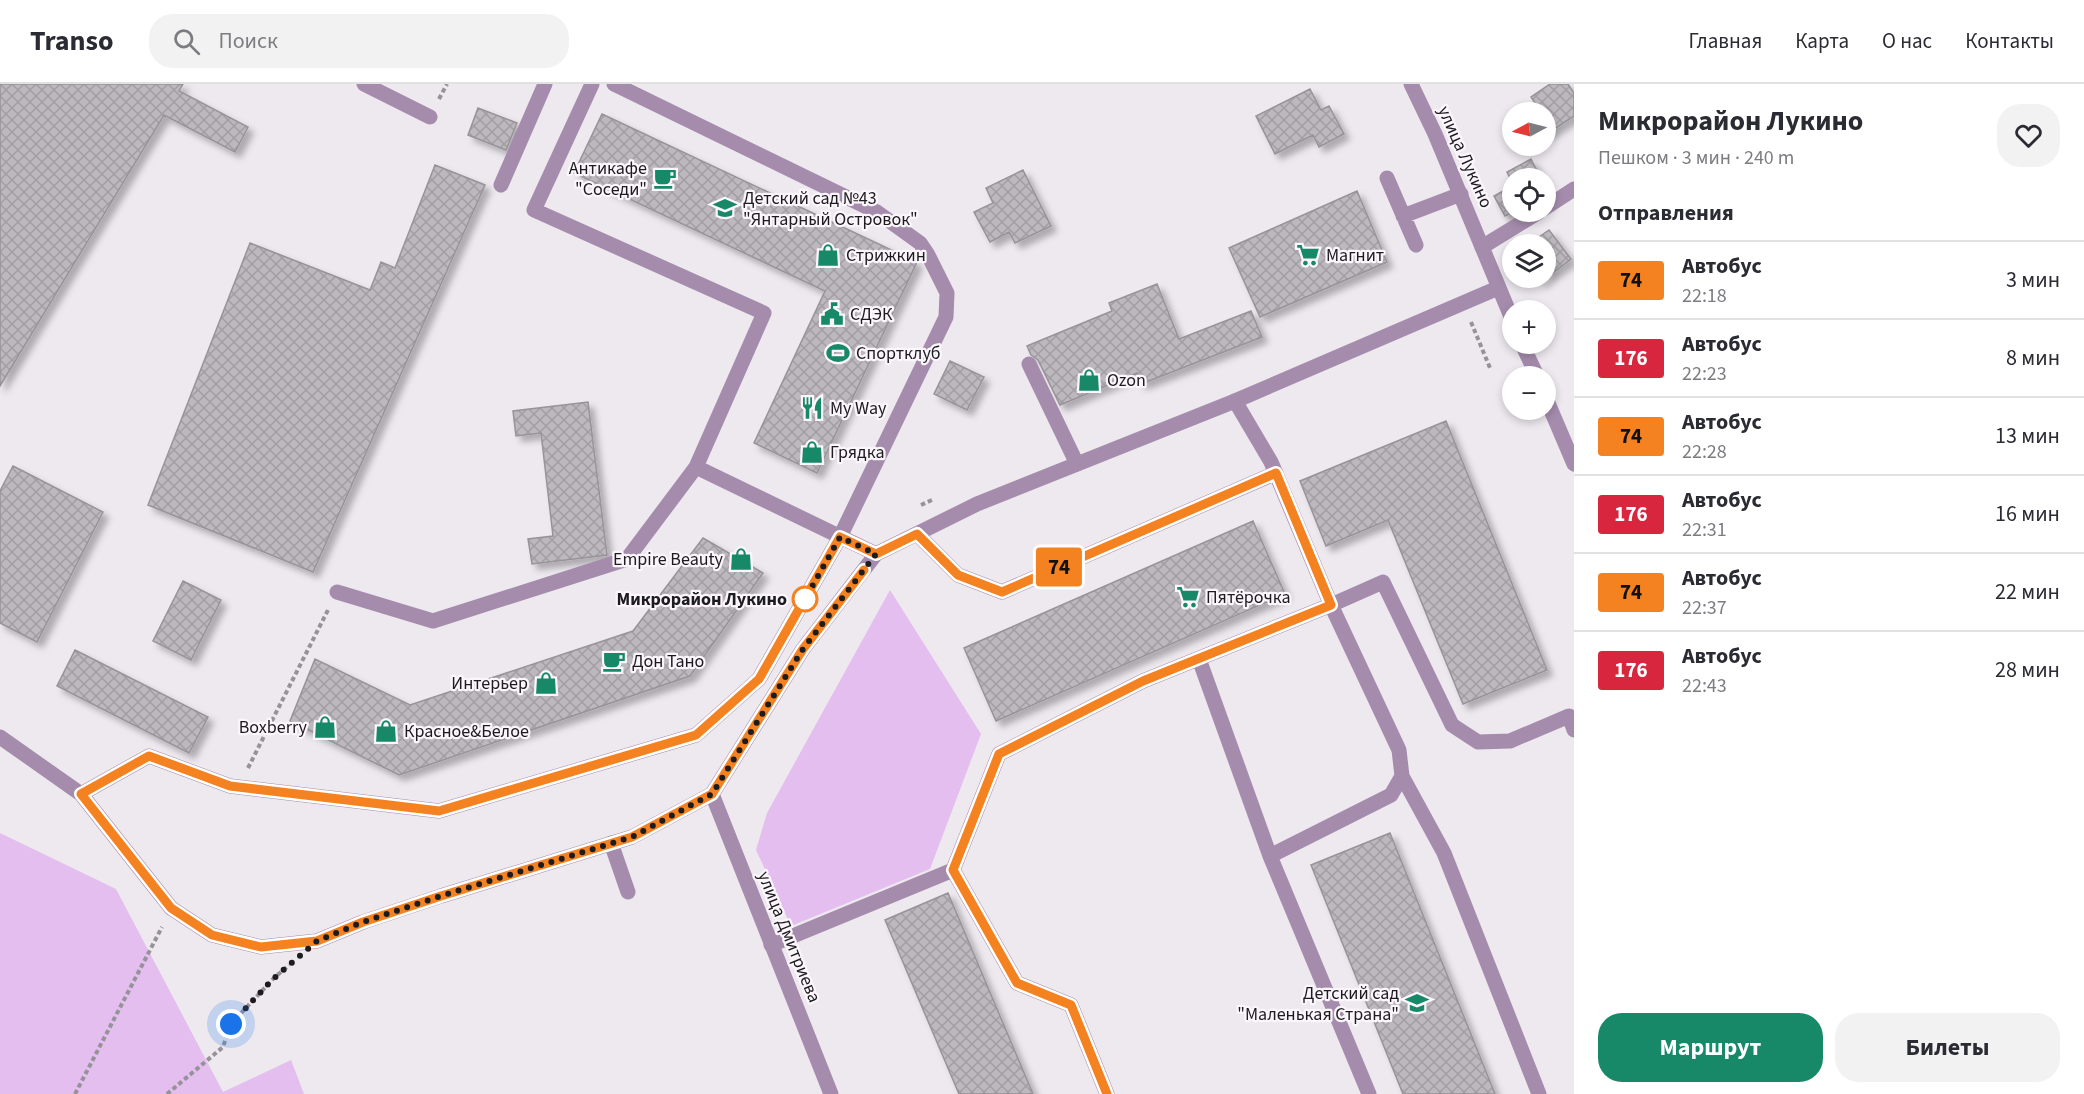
<!DOCTYPE html>
<html lang="ru">
<head>
<meta charset="utf-8">
<style>
	body { margin:0; font-family:"Source Sans 3",sans-serif; background:#f2f2f3; color:#2b2b33; height:100vh; display:flex; flex-direction:column; font-size:22px; white-space:nowrap }
	* { box-sizing:border-box; margin:0 }
	p { font-size:20px; color:#7c7c81 }
	.icon { flex:none; width:33px; height:33px; fill:none; stroke:currentColor; stroke-width:2; stroke-linecap:round; stroke-linejoin:round }
	.map { position:relative; flex:1; overflow:hidden }
	.panel { display:flex; flex-direction:column; background:#fff; width:510px }
	.panel>* { flex:none }
	.badge { padding:0 12px; border-radius:4px; font-size:21px; line-height:39px }
	.needle { width:39px; rotate:263deg }
	.buttons { position:absolute; left:1502px; top:18px; display:grid; gap:12px }
	.buttons a { display:grid; place-items:center; width:54px; height:54px; border-radius:50%; background:#fff; box-shadow:0 3px 9px #0003; font-size:30px }
	.you { position:absolute; width:30px; height:30px; margin:-15px; border:4px solid #fff; border-radius:50%; background:#1a73e8; box-shadow:0 0 0 9px #1a73e833 }
	.map>.badge { position:absolute; translate:-50% -50%; box-shadow:0 0 0 3px #fff }
	h2 { padding:0 24px; font-size:22px; line-height:54px }
	.round { display:grid; place-items:center; flex:none; width:63px; height:63px; border-radius:24px; background:#f2f2f3 }
	.overview { display:flex; align-items:center; justify-content:space-between; height:102px; padding:0 24px }
	h1 { font-size:28px; font-weight:700; line-height:45px }
	.button { display:flex; gap:12px; margin-top:auto; padding:12px 24px }
	.button a { flex:1; height:69px; border-radius:24px; background:#178969; color:#fff; font-size:24px; font-weight:700; line-height:69px; text-align:center }
	.button a+a { background:#f2f2f3; color:#2b2b33 }
	ul { padding:0; list-style:none }
	li { display:flex; align-items:center; gap:18px; height:78px; padding:0 24px; border-top:2px solid #e1e1e2 }
	li div { flex:1 }
	li b { display:block; font-size:22px }
	li em { font-style:normal }
	li .badge { min-width:66px; font-weight:700; text-align:center }
	header { display:flex; align-items:center; gap:36px; box-sizing:border-box; height:84px; padding:0 30px; background:#fff; border-bottom:2px solid #e1e1e2 }
	header strong { font-size:28px }
	nav { display:flex; gap:33px; margin-inline-start:auto; font-size:21px }
	.search { width:420px; height:54px; background:#f2f2f3; display:flex; align-items:center; gap:15px; box-sizing:border-box; padding:0 21px; border-radius:24px; color:#7c7c81; font-size:22px }
	main { display:flex; flex:1; min-height:0 }
	.map>svg:first-child { display:block }
	.green { fill:#e3beef }
	.building { fill:url(#building-cross-hatch); stroke:#979399; stroke-width:1.5; filter:url(#shadow) }
	.lines { fill:none; stroke-linecap:round; stroke-linejoin:round }
	.path { stroke:#959397; stroke-width:4; stroke-dasharray:4.5 3; stroke-linecap:butt }
	.lane { stroke:#a58cad; stroke-width:15 }
	.street { stroke:#a58cad; stroke-width:15 }
	.line-casing { stroke:#fff; stroke-width:14 }
	.line { stroke:#f58220; stroke-width:9 }
	.walk { stroke:#1c1b1d; stroke-width:6; stroke-dasharray:0 10.8 }
	.stop-dot { fill:#fff; stroke:#f58220; stroke-width:3 }
	.labels { text-anchor:middle; dominant-baseline:central; stroke-width:4.5; stroke-linejoin:round; paint-order:stroke }
	.street-label { font-size:18px; fill:#1c1b1d; stroke:#fbf6fc }
	.poi-label { font-size:18px; fill:#1c1b1d; stroke:#fbf6fc; text-anchor:start }
	.stop-label { font-size:18px; font-weight:bold; fill:#1c1b1d; stroke:#fbf6fc; text-anchor:end }
</style>
</head>
<body>
<header>
<strong>Transo</strong>
<div class="search"><svg class="icon" aria-label="search" viewBox="0 0 24 24"><circle cx="10" cy="10" r="6"/><path d="M15 15l6 6"/></svg>Поиск</div>
<nav><a>Главная</a><a>Карта</a><a>О нас</a><a>Контакты</a></nav>
</header>
<main>
<div class="map">
<svg width="1574" height="1010" viewBox="0 0 1574 1010">
	<defs>
		<pattern id="building-cross-hatch" width="8" height="8" patternUnits="userSpaceOnUse" patternTransform="scale(1.5)"><rect width="8" height="8" fill="#bcb8be"/><path d="M0 0l8 8M0 8l8-8" fill="none" stroke="#a19ea3"/></pattern>
		<filter id="shadow"><feDropShadow dx="5.5" dy="5.5" stdDeviation="3" flood-color="#0004"/></filter>
	</defs>
	<rect width="100%" height="100%" fill="#ede9ef"/>
	<path class="green" d="M890,506L981,650L930,785L791,842L756,766L767,729Z
		M0,749L116,805L223,1008L291,976L304,1010H0Z"/>
	<path class="building" d="M0,0H183L179,7L248,43L235,68L164,31L0,302Z
		M1550,0H1568L1574,9V32L1545,51V28H1541L1531,13Z
		M1310,5L1321,26L1329,22L1344,50L1319,63L1313,51L1275,70L1256,32Z
		M478,24L517,39L506,66L468,51Z
		M602,30L917,178L817,389L754,359L825,207L574,89Z
		M1531,75L1541,94H1512V98L1507,88Z
		M435,81L485,101L313,488L148,421L250,159L370,206L381,178L395,184Z
		M1023,86L1051,142L1015,159L1009,148L990,158L974,128L993,119L986,104Z
		M1512,102L1513,128L1505,132L1494,112Z
		M1357,107L1387,178L1260,233L1229,164Z
		M1549,146L1571,175L1541,198L1538,194H1545V160H1529Z
		M1157,200L1179,255L1251,227L1262,253L1141,300L1137,289L1060,321L1038,276L1031,271L1027,262L1112,227L1109,219Z
		M950,277L984,293L967,326L934,310Z
		M588,318L607,471L532,480L528,455L553,452L541,349L516,352L513,327Z
		M1446,337L1547,586L1463,620L1388,436L1326,462L1300,397Z
		M13,382L103,428L37,558L0,539V407Z
		M1253,437L1285,510L996,637L964,564Z
		M703,454L763,489L690,592L399,691L290,637L315,575L410,621L633,547Z
		M183,497L221,516L191,576L153,557Z
		M75,566L208,633L189,669L57,602Z
		M1390,749L1495,1010H1403L1311,781Z
		M948,809L1033,1010H959L885,836Z"/>
	<g class="lines">
		<path class="path" d="M439,15L447,0
			M1471,238L1490,284
			M921,421L932,416
			M248,684L329,524
			M75,1010L162,843
			M167,1010L223,963L231,940L273,895L289,881"/>
		<path class="lane" d="M364,0L430,33
			M1387,94L1416,161
			M501,101L545,0
			M1545,124L1574,105
			M1403,132L1461,110
			M1482,163L1539,128
			M1029,280L1077,380
			M1235,317L1271,378L1331,521L1383,498L1452,641L1478,658L1510,657L1569,632L1574,646
			M696,383L876,470
			M917,450L958,491L1002,508L1276,389
			M337,508L433,537L627,475L696,383L764,229L534,126L592,0
			M1199,575L1270,772L1369,1010
			M0,653L81,710L171,824
			M1402,692L1444,769L1539,1010
			M81,710L149,672L230,702L439,727L696,651L759,595L840,453L946,233L947,209L928,171L920,159L877,128L614,0
			M611,759L628,808
			M771,861L953,786
			M1107,1010L1071,921L1017,899L953,786L999,670L1143,597L1331,521L1399,666L1402,692L1391,711L1270,772"/>
		<path class="street" d="M1411,0L1435,50L1512,235
			M1522,260L1537,292
			M1545,312L1574,380
			M712,710L831,1010
			M171,824L212,851L261,863L317,857L363,838L441,812L632,753L712,710L803,565L876,470L977,420L1235,317L1498,204"/>
	</g>
	<g class="lines">
		<g class="line-casing">
			<path id="line" d="M864,486L803,565L712,710L632,753L441,812L363,838L317,857L261,863L212,851L171,824L81,710L149,672L230,702L439,727L696,651L759,595L840,453L876,470L917,450L958,491L1002,508L1276,389L1331,521L1143,597L999,670L953,786L1017,899L1071,921L1107,1010"/>
		</g>
		<use href="#line" class="line"/>
		<path class="walk" d="M231,940L273,895L317,857L363,838L441,812L632,753L712,710L803,565L876,470L840,453L805,515"/>
	</g>
	<defs>
		<g id="cafe-bare" transform="scale(1.8)"><path d="M-5.5-4.5H6V0H3Q3 3.5 0 3.5H-2.5Q-5.5 3.5-5.5 0ZM3-3.2v2h1.7v-2ZM-6 4.5H4V6H-6Z" fill="#178969" stroke="#fbf6fc" stroke-width="2.5" paint-order="stroke"/></g>
		<g id="school-bare" transform="scale(1.8)"><path d="M0-5L7-2L0 1L-7-2ZM-4 1L0 2.5L4 1V4Q0 6-4 4Z" fill="#178969" stroke="#fbf6fc" stroke-width="2.5" paint-order="stroke"/></g>
		<g id="shop-bare" transform="scale(1.8)"><path d="M-5-2.5h2.3a2.7 3.5 0 0 1 5.4 0H5L5.5 6h-11ZM-1.5-2.5h3a1.5 2.3 0 0 0-3 0Z" fill="#178969" stroke="#fbf6fc" stroke-width="2.5" paint-order="stroke"/></g>
		<g id="supermarket-bare" transform="scale(1.8)"><path d="M-6-5.5h2.5l.6 2H6L4.5 2H-2.5L-4.4-4H-6ZM-1.5 3.2a1.3 1.3 0 1 0 .1 0ZM3 3.2a1.3 1.3 0 1 0 .1 0Z" fill="#178969" stroke="#fbf6fc" stroke-width="2.5" paint-order="stroke"/></g>
		<g id="civic-bare" transform="scale(1.8)"><path d="M-.6-6.5H3V-4.5H.6V-3L4-1V1h2V6H-6V1h2V-1L-.6-3ZM-1.2 2.5V6h2.4V2.5Z" fill="#178969" stroke="#fbf6fc" stroke-width="2.5" paint-order="stroke"/></g>
		<g id="stadium-bare" transform="scale(1.8)"><path d="M0-5a6.5 5 0 1 0 0 10a6.5 5 0 1 0 0-10ZM-3.5-1.8h7v3.6h-7Z" fill="#178969" stroke="#fbf6fc" stroke-width="2.5" paint-order="stroke"/></g>
		<g id="restaurant-bare" transform="scale(1.8)"><path d="M-5-6h1v4h1v-4h1v4h1v-4h1v5L-1.5 .5V6h-2V.5L-5-1ZM5-6V6H3V1.5H1.5Q1.5-4 5-6Z" fill="#178969" stroke="#fbf6fc" stroke-width="2.5" paint-order="stroke"/></g>
	</defs>
	<g fill-rule="evenodd">
		<use href="#cafe-bare" x="665" y="94"/>
		<use href="#school-bare" x="725" y="124"/>
		<use href="#shop-bare" x="828" y="171"/>
		<use href="#supermarket-bare" x="1308" y="171"/>
		<use href="#civic-bare" x="832" y="230"/>
		<use href="#stadium-bare" x="838" y="269"/>
		<use href="#shop-bare" x="1089" y="296"/>
		<use href="#restaurant-bare" x="812" y="324"/>
		<use href="#shop-bare" x="812" y="368"/>
		<use href="#shop-bare" x="741" y="475"/>
		<use href="#supermarket-bare" x="1188" y="513"/>
		<use href="#cafe-bare" x="614" y="577"/>
		<use href="#shop-bare" x="546" y="599"/>
		<use href="#shop-bare" x="325" y="643"/>
		<use href="#shop-bare" x="386" y="647"/>
		<use href="#school-bare" x="1417" y="919"/>
	</g>
	<circle class="stop-dot" cx="805" cy="515" r="12"/>
	<g class="labels">
		<g class="street-label">
			<text transform="translate(1465 73) rotate(66)">улица Лукино</text>
			<text transform="translate(789 853) rotate(68)">улица Дмитриева</text>
		</g>
		<g class="poi-label">
			<text x="647" y="84" text-anchor="end">Антикафе<tspan x="647" dy="21">"Соседи"</tspan></text>
			<text x="743" y="114">Детский сад №43<tspan x="743" dy="21">"Янтарный Островок"</tspan></text>
			<text x="846" y="171">Стрижкин</text>
			<text x="1326" y="171">Магнит</text>
			<text x="850" y="230">СДЭК</text>
			<text x="856" y="269">Спортклуб</text>
			<text x="1107" y="296">Ozon</text>
			<text x="830" y="324">My Way</text>
			<text x="830" y="368">Грядка</text>
			<text x="723" y="475" text-anchor="end">Empire Beauty</text>
			<text x="1206" y="513">Пятёрочка</text>
			<text x="632" y="577">Дон Тано</text>
			<text x="528" y="599" text-anchor="end">Интерьер</text>
			<text x="307" y="643" text-anchor="end">Boxberry</text>
			<text x="404" y="647">Красное&amp;Белое</text>
			<text x="1399" y="909" text-anchor="end">Детский сад<tspan x="1399" dy="21">"Маленькая Страна"</tspan></text>
		</g>
		<g class="stop-label">
			<text x="787" y="515">Микрорайон Лукино</text>
		</g>
	</g>
</svg>
<div class="buttons">
<a><svg class="needle" viewBox="-14 -14 28 28"><path d="M0-13l5 13h-10z" fill="#e53935"/><path d="M0 13l5-13h-10z" fill="#7c7c81"/></svg></a>
<a><svg class="icon" aria-label="locate" viewBox="0 0 24 24"><circle cx="12" cy="12" r="6"/><path d="M12 2v4M12 18v4M2 12h4M18 12h4"/></svg></a>
<a><svg class="icon" aria-label="layers" viewBox="0 0 24 24"><path d="M12 4l9 5-9 5-9-5zM3 14l9 5 9-5"/></svg></a>
<a>+</a>
<a>−</a>
</div>
<div class="you" style="left:231px;top:940px"></div>
<b class="badge" style="left:1059px;top:483px;background:#f58220;color:#111">74</b>
</div>
<section class="panel">
<div class="overview"><div><h1>Микрорайон Лукино</h1><p>Пешком · 3 мин · 240 m</p></div><a class="round"><svg class="icon" aria-label="heart" viewBox="0 0 24 24"><path d="M12 20l-8-8c-3-5 5-10 8-4 3-6 11-1 8 4z"/></svg></a></div>
<h2>Отправления</h2>
<ul>
<li><span class="badge" style="background:#f58220;color:#111">74</span><div><b>Автобус</b><p>22:18</p></div><em>3 мин</em></li>
<li><span class="badge" style="background:#d7263d;color:#fff">176</span><div><b>Автобус</b><p>22:23</p></div><em>8 мин</em></li>
<li><span class="badge" style="background:#f58220;color:#111">74</span><div><b>Автобус</b><p>22:28</p></div><em>13 мин</em></li>
<li><span class="badge" style="background:#d7263d;color:#fff">176</span><div><b>Автобус</b><p>22:31</p></div><em>16 мин</em></li>
<li><span class="badge" style="background:#f58220;color:#111">74</span><div><b>Автобус</b><p>22:37</p></div><em>22 мин</em></li>
<li><span class="badge" style="background:#d7263d;color:#fff">176</span><div><b>Автобус</b><p>22:43</p></div><em>28 мин</em></li>
</ul>
<div class="button"><a>Маршрут</a><a>Билеты</a></div>
</section>
</main>
</body>
</html>
